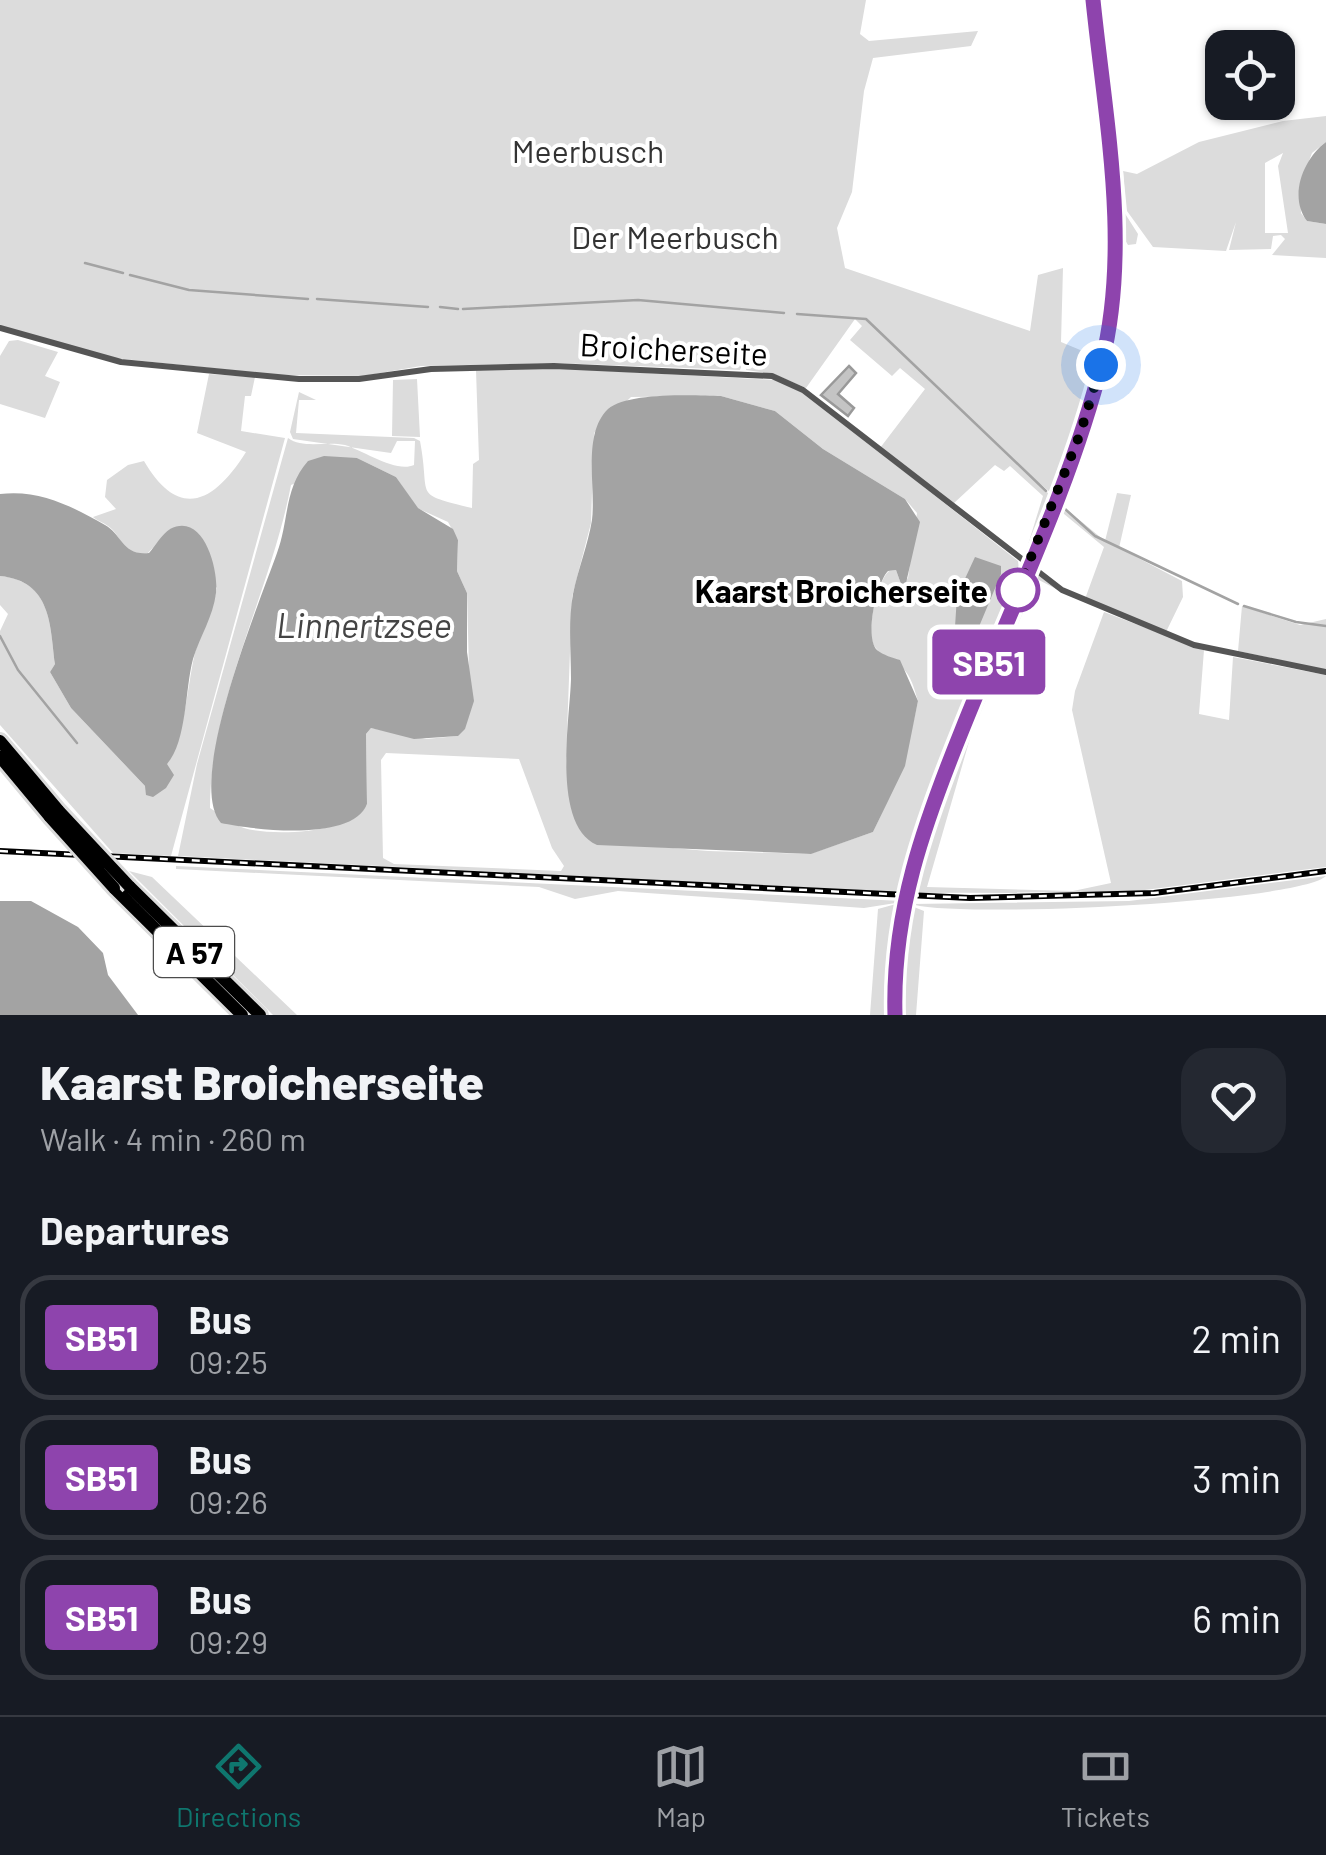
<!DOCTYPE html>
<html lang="en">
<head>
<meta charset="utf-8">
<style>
	body { margin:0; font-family:Barlow,sans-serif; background:#242831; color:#f1f3f6; height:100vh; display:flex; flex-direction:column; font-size:38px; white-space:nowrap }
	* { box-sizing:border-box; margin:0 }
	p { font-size:32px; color:#9ea1a6 }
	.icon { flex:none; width:55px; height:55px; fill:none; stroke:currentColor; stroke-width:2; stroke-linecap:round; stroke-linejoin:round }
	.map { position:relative; height:1015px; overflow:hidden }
	.sheet { display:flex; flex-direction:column; background:#171b24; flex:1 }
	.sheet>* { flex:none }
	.badge { padding:0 20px; border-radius:8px; font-size:35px; line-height:65px }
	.tools { position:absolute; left:1205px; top:30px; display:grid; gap:20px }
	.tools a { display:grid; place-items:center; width:90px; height:90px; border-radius:20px; background:#171b24; box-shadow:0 2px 8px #0004; font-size:50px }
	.you { position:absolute; width:50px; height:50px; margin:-25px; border:8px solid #fff; border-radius:50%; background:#1a73e8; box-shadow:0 0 0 15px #1a73e833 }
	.map>.badge { position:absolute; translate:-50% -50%; box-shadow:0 0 0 5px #fff }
	h2 { padding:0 40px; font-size:38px; line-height:90px }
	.round { display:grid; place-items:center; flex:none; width:105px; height:105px; border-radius:30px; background:#242831 }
	.head { display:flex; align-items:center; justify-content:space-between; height:170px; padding:0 40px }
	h1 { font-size:48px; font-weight:800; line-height:75px }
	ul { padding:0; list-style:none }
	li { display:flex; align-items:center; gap:30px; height:125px; margin:0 20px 15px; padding:0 20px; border:5px solid #363941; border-radius:30px }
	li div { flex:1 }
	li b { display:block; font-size:38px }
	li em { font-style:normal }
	li .badge { min-width:110px; font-weight:700; text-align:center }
	.tabs { display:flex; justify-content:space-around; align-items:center; height:140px; border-top:2px solid #363941; background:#171b24; font-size:28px; color:#9ea1a6 }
	.tabs a { display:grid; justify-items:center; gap:5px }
	.tabs .active { color:#0f766e }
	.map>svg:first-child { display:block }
	.green { fill:#dcdcdc; fill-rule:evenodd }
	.water { fill:#a3a3a3 }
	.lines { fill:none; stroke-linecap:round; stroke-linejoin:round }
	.stream { stroke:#a3a3a3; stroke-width:2.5 }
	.building { fill:#c4c4c4; stroke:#999; stroke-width:2.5 }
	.motorway-casing { stroke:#dbdbdb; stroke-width:18 }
	.minor { stroke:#555; stroke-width:6 }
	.secondary { stroke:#222; stroke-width:10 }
	.motorway { stroke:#000; stroke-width:12 }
	.rail-casing { stroke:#000; stroke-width:6 }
	.rail { stroke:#fff; stroke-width:2.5; stroke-dasharray:8; stroke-linecap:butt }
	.motorway-bridge-casing { stroke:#dbdbdb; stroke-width:18; stroke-linecap:butt }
	.secondary-bridge { stroke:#222; stroke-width:10 }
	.motorway-bridge { stroke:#000; stroke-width:12 }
	.line-casing { stroke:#fff; stroke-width:22 }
	.line { stroke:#8e44ad; stroke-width:15 }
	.walk { stroke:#000; stroke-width:10; stroke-dasharray:0 18 }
	.stop-dot { fill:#fff; stroke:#8e44ad; stroke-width:5 }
	.labels { text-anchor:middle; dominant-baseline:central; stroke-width:8; stroke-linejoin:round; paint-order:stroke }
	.shield { fill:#fff; stroke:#4c4c4c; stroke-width:2.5 }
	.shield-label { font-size:30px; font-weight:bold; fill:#000 }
	.park-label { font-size:32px; fill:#333; stroke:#fff }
	.street-label { font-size:32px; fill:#000; stroke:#fff }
	.stop-label { font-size:32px; font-weight:bold; fill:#000; stroke:#fff; text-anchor:end }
	.water-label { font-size:35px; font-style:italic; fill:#444; stroke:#fff }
</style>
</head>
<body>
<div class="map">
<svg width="1326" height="1015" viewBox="0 0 1326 1015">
	<rect width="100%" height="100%" fill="#fff"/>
	<path class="green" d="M0,0H866L860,34L869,41L978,31L971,46L873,58L864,91L852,192L837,228L845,268L1030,331L1038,275L1063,268L1061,342L1097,357L1069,453L1050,492L1024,470L1050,495L1029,543L1027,548L1043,496L1010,466L1004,471L995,465L953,504L880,448L925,389L900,368L892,376L850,340L862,326L855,319L806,388L774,374L746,370L749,348L740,370L556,363L421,366L363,376L278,375L114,358L0,327Z
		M1099,0H1103L1124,212L1138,234L1136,244L1128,245L1122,235Z
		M1326,116V142L1312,153L1300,185L1301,213L1307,221L1326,224V258L1272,255L1285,239L1281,235L1273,236L1271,249L1229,250L1236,222L1226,251L1153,247L1127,211L1123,171L1137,174L1199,142L1283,121ZM1283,153L1278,166L1288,233H1265V163Z
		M18,340L58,352L45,376L60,382L45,418L0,404V356L9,341Z
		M555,368L775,380L803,392L1018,561L1019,570L923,815L898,892L178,856L197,764L288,438C303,449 326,441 345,445C364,451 396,473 414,465L415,441H397L391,453L293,439L290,432L299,392L316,400H299L296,433L414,438L420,441C431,499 411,493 472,508L473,464L479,460L476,370ZM721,396L775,411L823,449L905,499L917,513L908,578L901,584L896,570L889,571C877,581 865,634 875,647C895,672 906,654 918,701C908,751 895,786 873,832L810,854L708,851L637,845L574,816L566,760L572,597L591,523L594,433L631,397ZM357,458L396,477L417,508L448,522L458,540L457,571L467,593L469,671L458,736L426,739L371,728L366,734L367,804C356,833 272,837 244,828C233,825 220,814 210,808C210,700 271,591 291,485ZM386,753L519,759L552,848L564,866L561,871L394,864L383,858L381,760Z
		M209,374L255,377L251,396H245L241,431L285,438L171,856L113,853L0,725V631L8,614L0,605V576C51,581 50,623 55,664L50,672L71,708L145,786C183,759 184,709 193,662C197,638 212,614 217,588L170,529L148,553C118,556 124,537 108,526C103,522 97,521 93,517L116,509L105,497L107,480L128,465L144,461C179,521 214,503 246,452L197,433Z
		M417,379L420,437L392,436L393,380Z
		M1117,493L1131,495L1119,548L1182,581L1183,597L1166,632L1085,599L1104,547L1058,509L1060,504L1105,541Z
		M1036,574L1060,591L1037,579L971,735L927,887L1073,891L1111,883L1072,710L1075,691L1104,612L1204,650L1199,714L1229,720L1233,657L1326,675V867L1129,892L910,893C938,784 986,680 1030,577Z
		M1242,606L1300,625L1326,619V670L1238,651Z
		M176,866L902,901V902L864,908L618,891L575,899L539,887L176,869Z
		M129,871L152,877L297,1015H273Z
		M1326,876C1299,902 958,919 911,904L1129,901Z
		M896,904L890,1015H870L878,909Z
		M909,905L924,911L916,1015H900L901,954Z"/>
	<path class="water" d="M1326,142V224L1307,221C1288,196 1304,158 1326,142Z
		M721,396L775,411L823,449L905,499L920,522L906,583L901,584L896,570L888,571C877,582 864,637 877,650C883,655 893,658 900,660L918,701L905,766L873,832L811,854L597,845C551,825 570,719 571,679C571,651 568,622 573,594C578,569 588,545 592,520C596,487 582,434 608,409C627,392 694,395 721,396Z
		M324,456L357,458L396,477L418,508L453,529L458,540L457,571L467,593V652L474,701L465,729L458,736L414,739L371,728L366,734L367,804C353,842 254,830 221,823C185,782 259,604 277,553C289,521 284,488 308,461Z
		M0,494C40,489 73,507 105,525C122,534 122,556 149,553C155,546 162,534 170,529C204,511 219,571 216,593C213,617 200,636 193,659C185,688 187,741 167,764L174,775L166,788L153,797L146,795L145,786L71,708L50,672L55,664C50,626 52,581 0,576Z
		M975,557L1001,566V574L978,629L963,633L955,627L957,596Z
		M0,901H31L78,927L103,953L108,975L138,1015H0Z"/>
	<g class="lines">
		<path class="stream" d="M85,263L123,273
			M130,275L189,290L308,299
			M317,299L428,307
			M440,307L458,309
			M463,309L638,300L784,313
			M797,314L866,319L1046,491
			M1064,508L1095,536L1238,604
			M1244,606L1296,622L1326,626
			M0,636L18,670L77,743"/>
	</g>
	<path class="building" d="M849,366L856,373L838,394L854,408L848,416L821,395Z"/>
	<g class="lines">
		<g class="motorway-casing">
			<path id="motorway" d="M0,741L59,811
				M0,757L50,817
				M129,886L260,1015
				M114,888L242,1015"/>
		</g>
		<path class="minor" d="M0,328L121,362L299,379H359L431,369L554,366L772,376L803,390L1062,590L1194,645L1326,672"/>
		<path class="secondary" d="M907,880L927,817L1080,434L1107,338L1114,236L1093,0
			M895,1015L901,910"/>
		<use href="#motorway" class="motorway"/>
		<g class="rail-casing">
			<path id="rail" d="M0,851L970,898L1154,893L1326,871"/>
		</g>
		<use href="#rail" class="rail"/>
		<g class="motorway-bridge-casing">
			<path id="motorway-bridge" d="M59,811L129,886
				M50,817L114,888"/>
		</g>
		<path class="secondary-bridge" d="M901,910L907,880"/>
		<use href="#motorway-bridge" class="motorway-bridge"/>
	</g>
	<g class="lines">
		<g class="line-casing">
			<path id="line" d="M895,1015C892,912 924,824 962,730C1009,612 1072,484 1102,362C1131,245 1105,118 1093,0"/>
		</g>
		<use href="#line" class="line"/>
		<path class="walk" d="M1018,590L1080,434L1101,365"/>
	</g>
	<circle class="stop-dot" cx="1018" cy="590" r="20"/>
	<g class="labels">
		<rect class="shield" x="154" y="927" width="80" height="50" rx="8"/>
		<g class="shield-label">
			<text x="194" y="952">A 57</text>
		</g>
		<g class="park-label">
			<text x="588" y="150">Meerbusch</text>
			<text x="675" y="236">Der Meerbusch</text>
		</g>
		<g class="street-label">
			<text transform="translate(674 348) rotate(3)">Broicherseite</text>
		</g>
		<g class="stop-label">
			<text x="988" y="590">Kaarst Broicherseite</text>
		</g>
		<g class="water-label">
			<text x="364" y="624">Linnertzsee</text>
		</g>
	</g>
</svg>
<div class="tools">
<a><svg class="icon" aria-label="locate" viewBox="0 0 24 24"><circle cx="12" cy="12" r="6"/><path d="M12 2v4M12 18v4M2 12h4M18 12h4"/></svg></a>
</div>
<div class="you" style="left:1101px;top:365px"></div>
<b class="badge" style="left:989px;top:662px;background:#8e44ad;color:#fff">SB51</b>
</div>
<section class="sheet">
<div class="head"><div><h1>Kaarst Broicherseite</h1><p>Walk · 4 min · 260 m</p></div><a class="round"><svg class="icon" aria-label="heart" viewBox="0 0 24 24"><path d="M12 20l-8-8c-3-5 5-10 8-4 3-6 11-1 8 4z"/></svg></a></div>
<h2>Departures</h2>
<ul>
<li><span class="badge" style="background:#8e44ad;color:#fff">SB51</span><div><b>Bus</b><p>09:25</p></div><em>2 min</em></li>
<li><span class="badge" style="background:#8e44ad;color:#fff">SB51</span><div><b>Bus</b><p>09:26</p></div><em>3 min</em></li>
<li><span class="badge" style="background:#8e44ad;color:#fff">SB51</span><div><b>Bus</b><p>09:29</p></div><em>6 min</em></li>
</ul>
</section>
<nav class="tabs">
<a class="active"><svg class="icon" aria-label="directions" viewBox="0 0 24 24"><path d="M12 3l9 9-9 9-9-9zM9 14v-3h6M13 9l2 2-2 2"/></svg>Directions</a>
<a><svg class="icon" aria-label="map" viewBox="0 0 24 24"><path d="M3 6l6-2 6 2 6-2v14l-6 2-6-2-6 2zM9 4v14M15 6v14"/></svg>Map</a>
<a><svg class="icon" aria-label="tickets" viewBox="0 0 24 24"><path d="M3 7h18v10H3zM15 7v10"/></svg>Tickets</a>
</nav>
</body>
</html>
